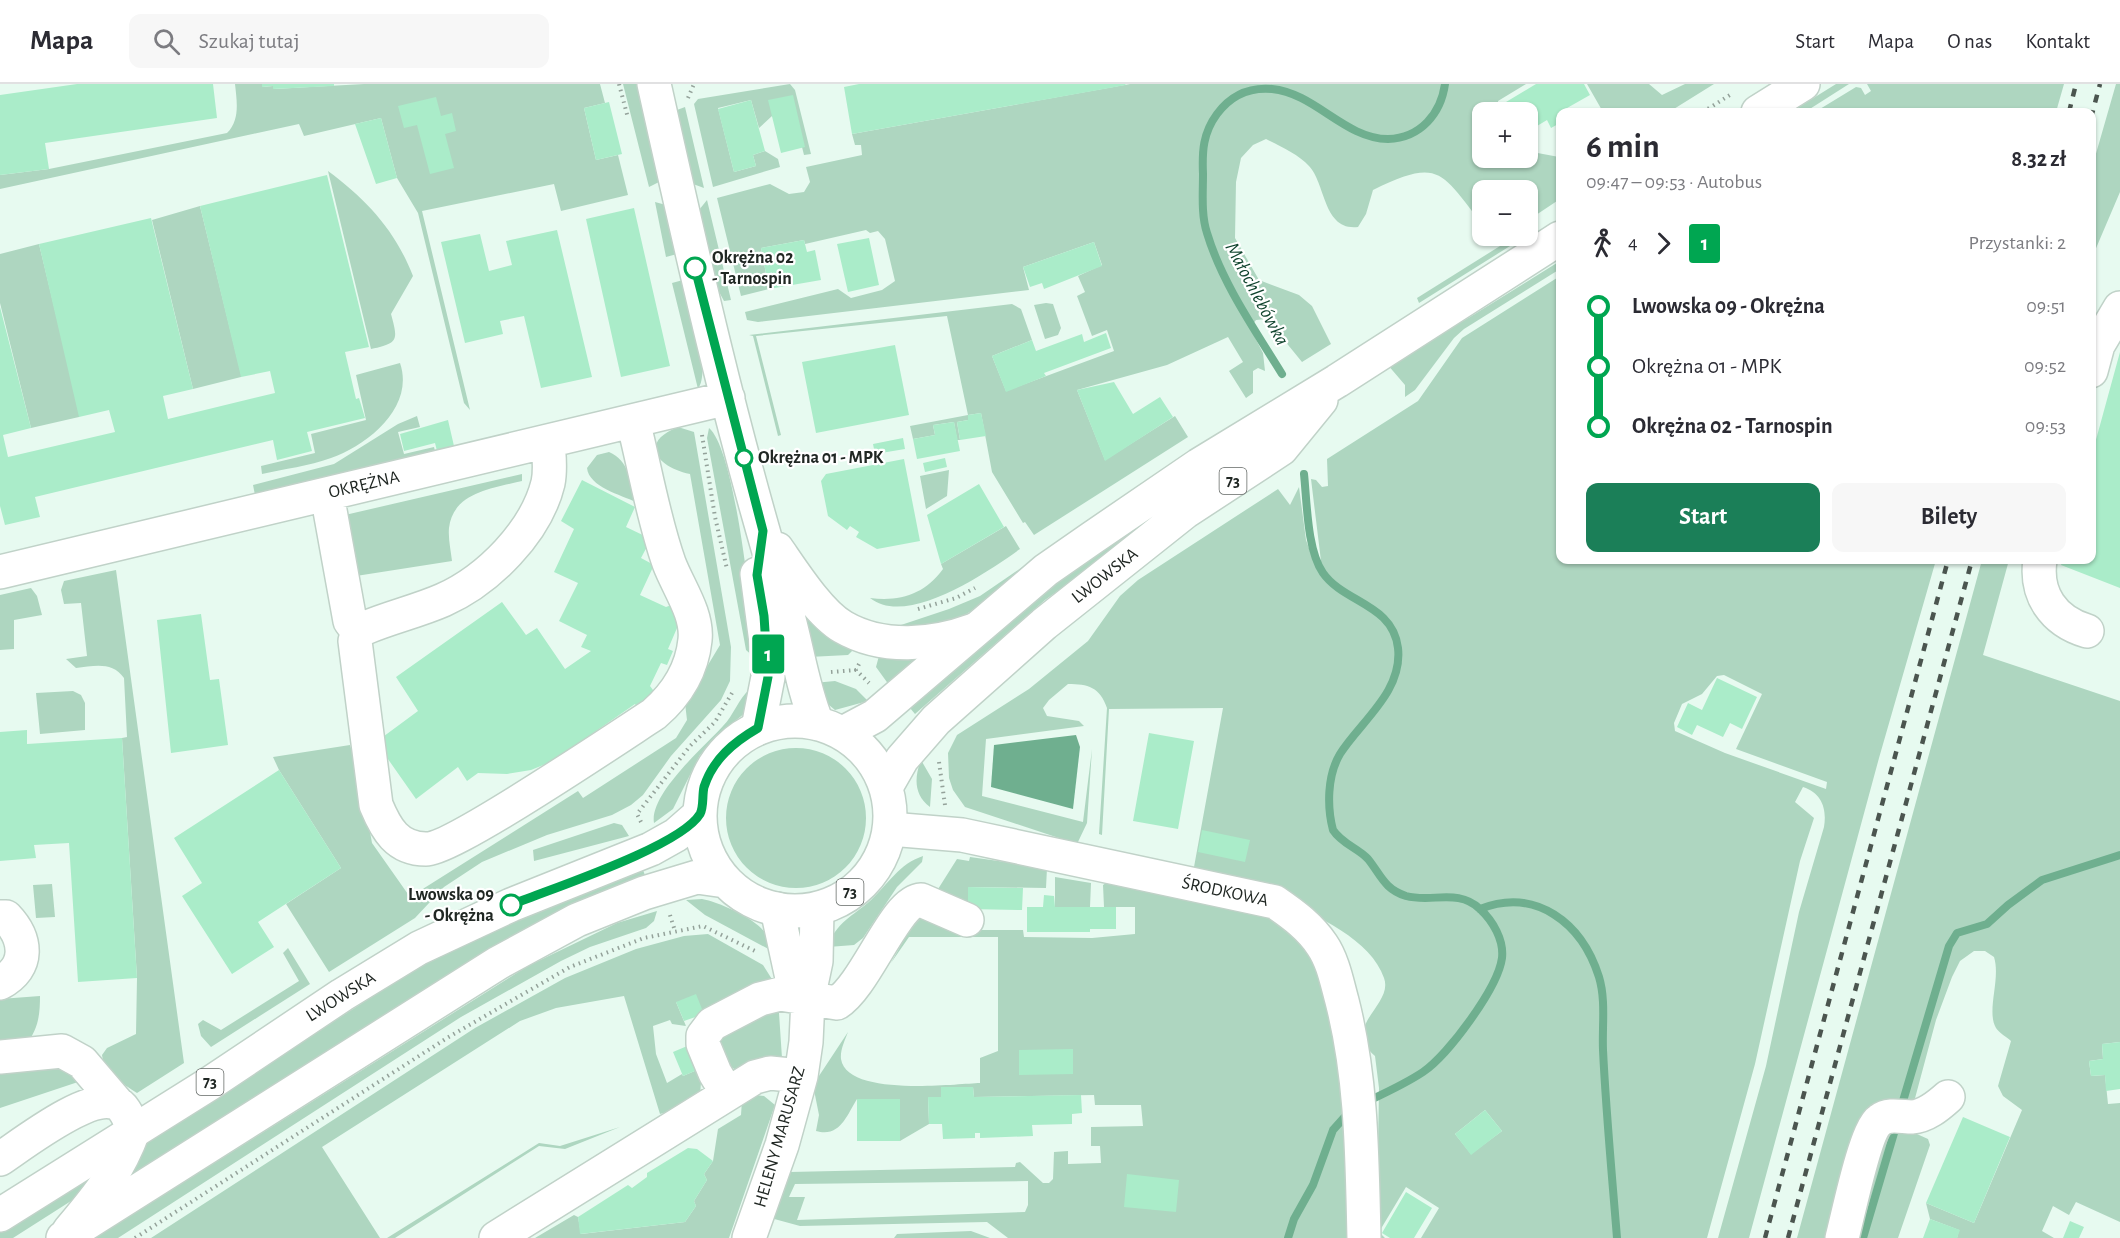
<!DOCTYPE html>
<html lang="pl">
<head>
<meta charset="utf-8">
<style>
	body { margin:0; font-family:"Alegreya Sans",sans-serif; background:#f7f7f7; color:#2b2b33; height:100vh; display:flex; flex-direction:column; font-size:22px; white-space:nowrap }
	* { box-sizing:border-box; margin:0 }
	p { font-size:20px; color:#7c7c81 }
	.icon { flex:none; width:33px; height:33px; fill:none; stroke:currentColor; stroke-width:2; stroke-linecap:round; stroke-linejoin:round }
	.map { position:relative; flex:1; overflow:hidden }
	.side { position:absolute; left:1556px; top:24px; width:540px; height:456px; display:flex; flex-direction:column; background:#fff; border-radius:12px; box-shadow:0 2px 4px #0004 }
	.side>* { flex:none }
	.badge { padding:0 12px; border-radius:4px; font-size:21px; line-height:39px }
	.buttons { position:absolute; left:1472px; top:18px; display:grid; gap:12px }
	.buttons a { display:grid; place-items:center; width:66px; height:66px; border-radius:12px; background:#fff; box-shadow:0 2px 4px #0004; font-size:30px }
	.map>.badge { position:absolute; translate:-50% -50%; box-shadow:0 0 0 3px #fff }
	.legs { display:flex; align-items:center; gap:9px; height:66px; padding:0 30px; font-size:20px }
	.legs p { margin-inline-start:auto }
	.summary { display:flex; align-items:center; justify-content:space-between; height:102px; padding:0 30px }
	h1 { font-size:33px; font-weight:700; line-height:45px }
	.cta { display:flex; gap:12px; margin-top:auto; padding:12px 30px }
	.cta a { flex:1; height:69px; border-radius:12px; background:#1b7f58; color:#fff; font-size:24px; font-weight:700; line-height:69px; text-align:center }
	.cta a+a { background:#f7f7f7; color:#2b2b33 }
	ul { padding:0 30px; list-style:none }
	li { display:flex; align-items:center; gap:21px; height:60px; font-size:22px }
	li i { display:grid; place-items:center; width:9px; height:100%; margin:0 8px; background:currentColor }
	li i::after { content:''; width:15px; height:15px; margin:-8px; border:4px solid; border-radius:50%; background:#fff }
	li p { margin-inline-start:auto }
	li:first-child i { background:linear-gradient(#0000 50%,currentColor 0) }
	li:last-child i { background:linear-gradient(currentColor 50%,#0000 0) }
	header { display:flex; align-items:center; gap:36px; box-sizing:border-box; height:84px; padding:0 30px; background:#fff; border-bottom:2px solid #e1e1e2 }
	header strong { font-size:28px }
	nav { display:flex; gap:33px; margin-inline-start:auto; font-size:21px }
	.search { width:420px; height:54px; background:#f7f7f7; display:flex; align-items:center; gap:15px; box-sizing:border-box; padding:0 21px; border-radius:12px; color:#7c7c81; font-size:22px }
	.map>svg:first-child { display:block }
	.green { fill:#aed6c0; fill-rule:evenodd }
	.water { fill:#6faf8f }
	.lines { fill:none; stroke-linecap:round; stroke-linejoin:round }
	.stream { stroke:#6faf8f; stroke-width:8 }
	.building { fill:#aaecc9 }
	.minor-casing { stroke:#c0d2c8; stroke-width:36 }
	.major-casing { stroke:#c0d2c8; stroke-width:36 }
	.path { stroke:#94a29a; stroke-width:4; stroke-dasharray:1.5 4.5; stroke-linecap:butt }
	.minor { stroke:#fff; stroke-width:33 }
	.major { stroke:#fff; stroke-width:33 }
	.rail { stroke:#4b554f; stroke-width:4.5; stroke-dasharray:8 8; stroke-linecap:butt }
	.line-1-casing { stroke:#fff; stroke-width:14 }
	.line-1 { stroke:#00a651; stroke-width:9 }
	.stop-1-dot { fill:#fff; stroke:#00a651; stroke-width:3 }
	.labels { text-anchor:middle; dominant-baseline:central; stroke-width:4.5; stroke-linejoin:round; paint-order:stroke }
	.shield { fill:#fff; stroke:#636865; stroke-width:1.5 }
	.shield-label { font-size:16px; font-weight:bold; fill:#202723 }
	.stop-label { font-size:18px; font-weight:bold; fill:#202723; stroke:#fff; text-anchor:start }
	.street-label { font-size:18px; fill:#202723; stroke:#fff }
	.water-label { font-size:20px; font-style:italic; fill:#10442e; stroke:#fff }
</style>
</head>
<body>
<header>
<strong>Mapa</strong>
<div class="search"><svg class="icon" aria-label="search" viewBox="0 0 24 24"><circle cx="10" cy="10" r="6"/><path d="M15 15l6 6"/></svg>Szukaj tutaj</div>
<nav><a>Start</a><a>Mapa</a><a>O nas</a><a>Kontakt</a></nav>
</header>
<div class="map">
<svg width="2120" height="1154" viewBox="0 0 2120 1154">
	<rect width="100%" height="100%" fill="#e7faf0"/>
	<path class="green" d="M235,0H262V3L273,2L274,5L364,0H600L605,19L584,24L596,76L618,71L628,111L561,127L554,100L422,127L470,326L464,319L418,129L397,94L381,34L304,52L299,40L0,105V91L49,85L227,49C240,36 237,18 235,0Z
		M623,0H637L661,97L649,103Z
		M790,0L795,6L811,70L804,71L802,63L772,32L759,44L751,16L718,24L734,88L756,82L753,71L765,67L778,75L780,83L713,103L694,20L698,15Z
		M1130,0H1526L1498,17L1499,28H1482V74H1527V67L1559,73L1560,115L1527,137V106H1482V140C1441,88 1440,73 1373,106L1366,130L1358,143C1323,147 1326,100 1309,82C1298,70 1280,62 1266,55L1253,61L1241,74L1236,98L1235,154L1259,196L1299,211L1312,222L1331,260L1302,278L1267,235L1256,236L1250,244L1263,269L1265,287L1258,284L1253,287V309L1246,314L1229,287L1243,278L1228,253L1167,281L1077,306L1105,376L1175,332L1188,353L1034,451L1025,438L1023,439L992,388L981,329L968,331V336L957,338L960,356H957L954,338L933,341L935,351L913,355L910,342L968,331L947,232L756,252L781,351L778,352L753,252L749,251L1012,220L1021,225L1032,256L992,272L1006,307L1114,267L1107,246L1092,252L1077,212L1085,208L1078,192L1102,181L1094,158L1023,183L1029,206L758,238L747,236L745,228L838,205L851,214L882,206L895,197L885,155L878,147L870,149L866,146L805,160L804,156L761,164L769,205L741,212L717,114L770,100L789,110L804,108L810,98L806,83L862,71L861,61H855L852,50Z
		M1587,0H1649L1662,11L1685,0H1714L1669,28H1603Z
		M1836,0H1849L1805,28H1791Z
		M1867,0H2064L2056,28H1815L1856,3L1861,4L1865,11L1871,7Z
		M2116,0H2120V108L2091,176V87Z
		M685,23L704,104L693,100L678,33L677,26Z
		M328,87C367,116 395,146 413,192L391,230C398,256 399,259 371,265Z
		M707,116L731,216L724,217L718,206L699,126Z
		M655,118L666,121L677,170L666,173Z
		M200,122L241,290V293L193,305L152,136Z
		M1516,152H1526L1419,219L1417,214Z
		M39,160L80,330L79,333L31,344L0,219V170Z
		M1560,177V185L1464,245L1454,254L1415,306L1405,313V301L1387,280L1470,233Z
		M1560,192V476H1936L1879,674L1749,1154H1718L1766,982L1799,828L1824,743C1827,725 1822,709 1803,703L1795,718L1814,734L1800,777L1755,980L1707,1154H1421L1439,1124L1406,1103L1379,1148L1385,1154H1373L1371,1068L1378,1065L1379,1004L1375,972C1340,942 1394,921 1384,894C1364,836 1251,807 1197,787L1194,783L1223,624L1109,625L1102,751L1099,750L1107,624C1100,603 1088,600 1068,600L1049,616L1043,624L1047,632L1079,637L1084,642L986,655L982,712L1083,738L1092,665L1087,739L1077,760L965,723L953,706L949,694L948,669L957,651L1029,605L1088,557L1120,512L1138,496L1278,405L1290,421L1299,403L1306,456L1314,478L1321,477L1311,395L1316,396L1322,403L1328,402L1327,375L1418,317L1462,254ZM1724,591L1762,610L1736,665L1827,698L1826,705L1725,669L1675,647L1674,639L1682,620L1702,610L1717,592ZM1485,1026L1502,1047L1471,1070L1455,1050Z
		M683,196C689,221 712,285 698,305L672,199Z
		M1046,219L1053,220L1061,244L1058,251L1045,255L1034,221Z
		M400,279C415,323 368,361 331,374C309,382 284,385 262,390L261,382L315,369L311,350L366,336L356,291Z
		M417,332L420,343L398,348L404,370L434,363L435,367L255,411L253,401L334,380L398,340Z
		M678,343L694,348L731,563L730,597L721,616L671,672L643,711L631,721L612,731L547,751L482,778L444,803L415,834L329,888L286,820L341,784L279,686L273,673L350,661L361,698L372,759L410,813L578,707L583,714L676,654L687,636L685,619L720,561L690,390C657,383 638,359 678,343Z
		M709,344C736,367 752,534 756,575L746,566L707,354Z
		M1278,350L1045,516L915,630L910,624L998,546L1094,468Z
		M609,368C629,376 631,399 636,418C621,411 589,403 587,384L597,371Z
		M949,386L947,412L926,425L920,392Z
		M522,390V397C494,404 453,408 449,444C448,455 451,467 452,477L356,492L345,431Z
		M1006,442L1020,465C989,487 907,544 870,514C900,518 925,510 943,485L941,480Z
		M1982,476H2009L1983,571L2120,617V958L2102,960L2103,975L2089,977L2091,992L2105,991L2108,1020L2120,1019V1138L2076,1118L2069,1131L2053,1122L2042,1147L2054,1154H1957L1959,1146L1930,1135L1926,1119L1974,1139L2022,1026L2003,1012L1998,1002L2011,957C2007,953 1999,949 1996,944C1986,927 2001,895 1994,873L1985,867H1974L1960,877L1952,893L1936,936L1914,1018L1894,1017L1834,1154H1797Z
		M1024,482C1019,491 1008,498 1000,504C960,539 947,544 895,543L949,525L980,512Z
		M116,486L184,979L137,1009C123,1000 104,988 102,971L107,964L136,950L137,894L122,654L127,653L124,594C112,577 94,582 76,584L66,575L87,572L81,519L64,520L61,506L64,497Z
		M31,504L37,512L42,531L14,536V565L0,566V511Z
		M795,510L854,565L848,571L809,573Z
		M880,568L921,572L889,601L876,583Z
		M835,597L856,605L868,617L835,626L823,616L814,599Z
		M750,605L745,629L719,650L700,671L673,725L654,739C649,710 705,662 723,642C734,631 738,615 750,605Z
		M73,607L81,611L85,619V646L40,650L36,609Z
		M726 734a70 70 0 1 1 140 0a70 70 0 1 1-140 0Z
		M921,676L932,695L930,723C914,711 914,694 921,676Z
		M614,739L622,741L629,752L534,777L533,766Z
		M923,772L922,778L897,803L863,854L854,861L828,863C835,839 853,832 871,816C889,799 899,780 923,772Z
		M970,773L1047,784L1046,804L968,803V825L933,813L957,775L969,777Z
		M643,786L646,794L129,1095L137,1064L426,878L518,834Z
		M1055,793L1091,799L1090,823H1055Z
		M1112,795L1256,823L1301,850L1336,933L1352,1154H1008L987,1138L800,1142L767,1133L783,1092L790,1088L1015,1083L1016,1079L1020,1078L1043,1099H1049L1053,1095L1054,1068L1068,1067V1080L1101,1079L1100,1062H1091V1043L1143,1042L1141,1021H1095L1094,1011L974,1013L973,1003H942L941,1013H928L929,1040L900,1057V1015H857C847,1031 840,1054 816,1047L819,1031L813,1001L848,948C845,956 840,966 841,975C847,1013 953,1000 980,999V974L998,967V853H909L891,879L919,828L958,846H1023L1024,853L1092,854L1135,850V823H1104L1103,801ZM1028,1097V1121L1025,1128L797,1136L805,1113H789L795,1100Z
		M52,800L55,833L36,834L33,801Z
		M702,815C719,818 757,835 766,850C769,855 771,863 774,868L705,831L686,816Z
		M657,827L654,837L646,844L590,863L561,877L461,933L118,1154H95L528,882L617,839Z
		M708,850L763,881L775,900L703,928L676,918L686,942L672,940L670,936L653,942L656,970L667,999L682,990L683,992L697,986L701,998L700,1012L681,1024L660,1030L624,912L556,924L520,937L322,1063L380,1154H151L475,944L565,894L636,865L684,852Z
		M288,864L310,900L211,963L201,952L198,940L203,936L221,946L299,897L283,869Z
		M40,912C40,932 38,945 26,961L0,963V915Z
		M770,926L779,929L782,974L738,987L718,976L719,950Z
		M61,983L71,987L78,998L0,1024V984Z
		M755,1011L764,1012L775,1021L729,1154H535L574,1131L578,1133L581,1150L685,1138L696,1122L694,1117L707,1096L704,1090L713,1077L718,1045L741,1031L742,1016Z
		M620,1043L565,1065L539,1062L395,1154H387L539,1059L560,1062Z
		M1908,1046L1928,1055L1930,1061L1898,1154H1846L1881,1047Z
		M93,1088L82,1110L13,1154H0V1146Z
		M971,1147L990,1154H894L897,1150Z"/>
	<path class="water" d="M1076,651L1080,663L1073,725L991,703L994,661Z"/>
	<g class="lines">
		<path class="stream" d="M1282,290C1255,246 1222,199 1207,149C1201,131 1203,109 1203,90C1202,67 1203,49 1217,30C1231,11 1249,3 1272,5C1315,9 1345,55 1388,55C1421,54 1441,29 1445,0
			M1304,390C1307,418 1307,466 1323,489C1344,519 1393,520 1398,564C1403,608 1360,638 1340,670C1327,692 1327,723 1333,746C1342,760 1358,764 1368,775C1381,791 1384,805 1406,812C1432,819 1458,804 1480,825C1493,837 1504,856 1502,874C1498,904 1448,971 1423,988C1405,1000 1385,1009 1366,1018
			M1480,825C1536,803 1582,839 1599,893C1606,916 1602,942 1603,966C1606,1029 1612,1091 1617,1154
			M1903,1017L1949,862L1957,849L1987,840L2008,821L2042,796L2120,771
			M1288,1154L1294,1135L1313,1101L1333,1046L1350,1027
			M1863,1154L1894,1049"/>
	</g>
	<path class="building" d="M77,0H213L217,34L45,59L49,85L0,91V11Z
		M262,0H334V2L273,5V2L262,3Z
		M859,0H1125L1126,1L852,50L844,3Z
		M1536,0H1584L1590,11L1560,28V39L1551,44L1547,36L1527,48V28H1505L1501,21Z
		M793,11L805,63L781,69L768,16Z
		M436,13L441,32L452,29L456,47L445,50L454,84L430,90L417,41L404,44L398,22Z
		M751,16L765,67L753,71L756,82L734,88L718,25Z
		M609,18L622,70L596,76L584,24Z
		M381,34L397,94L376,100L355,40Z
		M327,91L369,263L345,268L356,315L359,314L365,334L307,348L312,367L277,376L273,356L35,413L40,433L5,441L0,422V223L31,344L3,351L8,373L115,348L109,326L79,333L39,160L151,134L193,305L163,312L168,335L275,309L270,287L241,293L200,122Z
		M634,124L670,282L621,293L586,135Z
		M557,146L592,293L541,304L524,232L500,237L503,250L465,259L441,158L480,150L489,187L512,181L506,157Z
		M869,154L879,201L848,208L837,160Z
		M804,156L807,168L815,166L821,196L769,205L761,164Z
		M1094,158L1102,182L1044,205L1042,199L1030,203L1023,183Z
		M1106,249L1111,264L1044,289L1046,292L1006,308L992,272L1032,256L1036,267L1082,250L1084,258Z
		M895,261L909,331L816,349L802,278Z
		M2120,268V504L2061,481L2063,476H2091V374Z
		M1114,298L1133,330L1160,313L1173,333L1105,377L1077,306Z
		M981,329L986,352L960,356L957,338L968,336V331Z
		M448,336L454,362L437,367L435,359L404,367L400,350Z
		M954,338L960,367L917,375L913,355L935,351L933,341Z
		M903,354L905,365L875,370L873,360Z
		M945,374L947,383L925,388L923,379Z
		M904,375L920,457L877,465L856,453L859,448L850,442L847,446L828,432L821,397L826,390Z
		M582,396L635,423L626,443L651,455L641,474L654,481L640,511L666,523L677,519L686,541L677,544L668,565L673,567L667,581L661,579L650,602L656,610L637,623L635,620L553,677L531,686L507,690L478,689L467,697L458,683L416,715L376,658L418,627L396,593L502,518L526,551L537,544L565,585L591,567L581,563L587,551L559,537L578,499L554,488L574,445L561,437Z
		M979,400L1004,443L941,480L927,431Z
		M201,530L210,596L219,595L228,661L171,669L157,536Z
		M1717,594L1757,613L1742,645L1730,639L1723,653L1697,641L1692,651L1677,643L1688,619L1702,626Z
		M27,646V660L122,654L137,894L78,898L69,759L34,761L36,774L0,777V648Z
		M1149,649L1194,657L1178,745L1133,737Z
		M279,686L341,784L258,838L274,863L232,890L182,812L202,799L174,754Z
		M1202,746L1250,756L1245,778L1198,768Z
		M968,803L1023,804L1022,826L968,825Z
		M1044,811L1054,812L1055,823H1116V845H1090V848H1027V823H1043Z
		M696,910L704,930L684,937L676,918Z
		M2120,958V1005L2106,1007L2105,991L2091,992L2089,977L2103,975L2102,960Z
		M692,960L702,984L683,992L673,968Z
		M1073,965V990L1019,991V966Z
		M941,1003H973L974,1013L1081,1011L1082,1029L1072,1030V1040L1032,1041L1033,1052L980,1054V1049H975V1054L943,1055L942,1040H929L928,1013H941Z
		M857,1015H900V1057H857Z
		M1485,1026L1502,1047L1471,1071L1455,1050Z
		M1963,1033L2010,1053L1974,1139L1926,1119Z
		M688,1064L697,1065L713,1077L704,1090L707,1096L694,1117L696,1122L685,1138L580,1150L578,1133L628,1101L632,1104L647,1093V1089Z
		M1127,1090L1179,1096L1176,1128L1124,1123Z
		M1406,1108L1432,1124L1414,1154H1390L1382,1149Z
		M1930,1135L1960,1146L1957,1154H1923Z
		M2070,1137L2084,1143L2079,1154H2063Z"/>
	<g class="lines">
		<g class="minor-casing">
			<path id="minor" d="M654,0C693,175 732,349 785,521C797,560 801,600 817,639
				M2091,287L2098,261L2120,224
				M548,358C549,372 551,385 548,399C536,448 488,496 443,516C418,527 391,533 365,544L358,548L355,557L376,721C386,745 397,765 426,765C453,765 620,652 654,630C676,611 692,586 695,556C698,530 678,503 669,479C653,434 645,384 633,337
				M327,410L350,537L358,548
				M777,465C793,488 819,529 843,543C883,566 933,561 974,546
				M2040,476C2035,510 2053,537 2087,547
				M0,488L728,314
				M757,490L768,573V593L758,644
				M890,745L962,751L1275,818C1294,831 1310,843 1322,861C1333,877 1337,899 1342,917C1362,995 1362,1074 1364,1154
				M777,825L792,894L808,915
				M0,833H6C27,855 30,883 0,899
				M0,973L62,967L82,978L117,1019
				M727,1009L715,989L703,960V952L712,940L760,915L780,910L837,919C866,901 895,817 921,816L967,836
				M0,1075C24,1059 88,1009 116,1019C125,1022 130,1038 134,1045C118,1089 98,1112 69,1147
				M496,1154L755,993L770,989L801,992
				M749,1154L782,1061L801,992L806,958L808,915L816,877L817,825
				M1842,1154C1848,1132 1865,1046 1880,1036C1889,1029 1902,1033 1912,1033C1926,1032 1938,1022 1948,1013"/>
		</g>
		<g class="major-casing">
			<path id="major" d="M1758,28L1803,0
				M700 732a95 95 0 1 1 190 0a95 95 0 1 1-190 0Z
				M843,649L875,632L1046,486L1092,454L1199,381L1337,297L1560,154
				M886,703L902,675L936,636L1044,540L1185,428L1281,365L1321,316
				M0,1131L209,1000L342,911L419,864L511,821L651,765L676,751L700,730
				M63,1154L498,879L577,836L644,809L697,793L725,797"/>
		</g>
		<path class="path" d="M619,0L628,34
			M688,14L694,0
			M1703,28L1733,9
			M702,351L715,433L727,485
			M918,525L956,514L975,504
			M859,580L856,586L869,599
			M831,588L856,586
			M939,678L945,721
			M641,738L637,730L690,662L715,638L732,609
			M670,831L675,847
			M135,1154L447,954L570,883L644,854L703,842L755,867"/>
		<use href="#minor" class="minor"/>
		<use href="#major" class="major"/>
		<path class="rail" d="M2069,28L2076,0
			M2091,34L2100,0
			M1765,1154L1948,476
			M1788,1154L1972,476"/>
	</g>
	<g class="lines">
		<g class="line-1-casing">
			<path id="line-1" d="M511,821C550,805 680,763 700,730C704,723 702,711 704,703C713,675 734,658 758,644L768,593L764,532L757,491L763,447L695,184"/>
		</g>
		<use href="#line-1" class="line-1"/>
	</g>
	<g class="stop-1-dot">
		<circle cx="695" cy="184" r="10"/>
		<circle cx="744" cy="374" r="8"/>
		<circle cx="511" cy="821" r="10"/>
	</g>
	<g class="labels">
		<g class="shield">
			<rect x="1219.5" y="384" width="27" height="26" rx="4.5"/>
			<rect x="836.5" y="795" width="27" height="26" rx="4.5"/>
			<rect x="196.5" y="985" width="27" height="26" rx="4.5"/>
		</g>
		<g class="shield-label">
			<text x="1233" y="397">73</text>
			<text x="850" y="808">73</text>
			<text x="210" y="998">73</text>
		</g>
		<g class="stop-label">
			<text x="712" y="174">Okrężna 02<tspan x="712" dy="21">- Tarnospin</tspan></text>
			<text x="758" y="374">Okrężna 01 - MPK</text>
			<text x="494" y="811" text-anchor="end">Lwowska 09<tspan x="494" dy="21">- Okrężna</tspan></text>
		</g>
		<g class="street-label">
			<text transform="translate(364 401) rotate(-13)">OKRĘŻNA</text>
			<text transform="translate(1105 492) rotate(-38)">LWOWSKA</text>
			<text transform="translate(1225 808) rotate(12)">ŚRODKOWA</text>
			<text transform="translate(341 913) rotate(-32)">LWOWSKA</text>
			<text transform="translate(780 1053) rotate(-74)">HELENY MARUSARZ</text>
		</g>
		<g class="water-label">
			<text transform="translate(1257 210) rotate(62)">Małochlebówka</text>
		</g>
	</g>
</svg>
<div class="buttons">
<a>+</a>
<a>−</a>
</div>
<b class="badge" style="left:768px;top:570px;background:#00a651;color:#fff">1</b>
<section class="side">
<div class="summary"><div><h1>6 min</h1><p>09:47 – 09:53 · Autobus</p></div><b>8.32 zł</b></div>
<div class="legs"><svg class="icon" aria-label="walk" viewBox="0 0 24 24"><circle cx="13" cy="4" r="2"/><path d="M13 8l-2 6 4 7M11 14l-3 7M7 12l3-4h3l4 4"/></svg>4<svg class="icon" aria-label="forward" viewBox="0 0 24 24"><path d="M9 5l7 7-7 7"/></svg><b class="badge" style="background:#00a651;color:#fff">1</b><p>Przystanki: 2</p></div>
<ul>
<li><i style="color:#00a651"></i><b>Lwowska 09 - Okrężna</b><p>09:51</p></li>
<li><i style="color:#00a651"></i><span>Okrężna 01 - MPK</span><p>09:52</p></li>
<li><i style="color:#00a651"></i><b>Okrężna 02 - Tarnospin</b><p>09:53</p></li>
</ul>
<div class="cta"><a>Start</a><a>Bilety</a></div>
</section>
</div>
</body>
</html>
